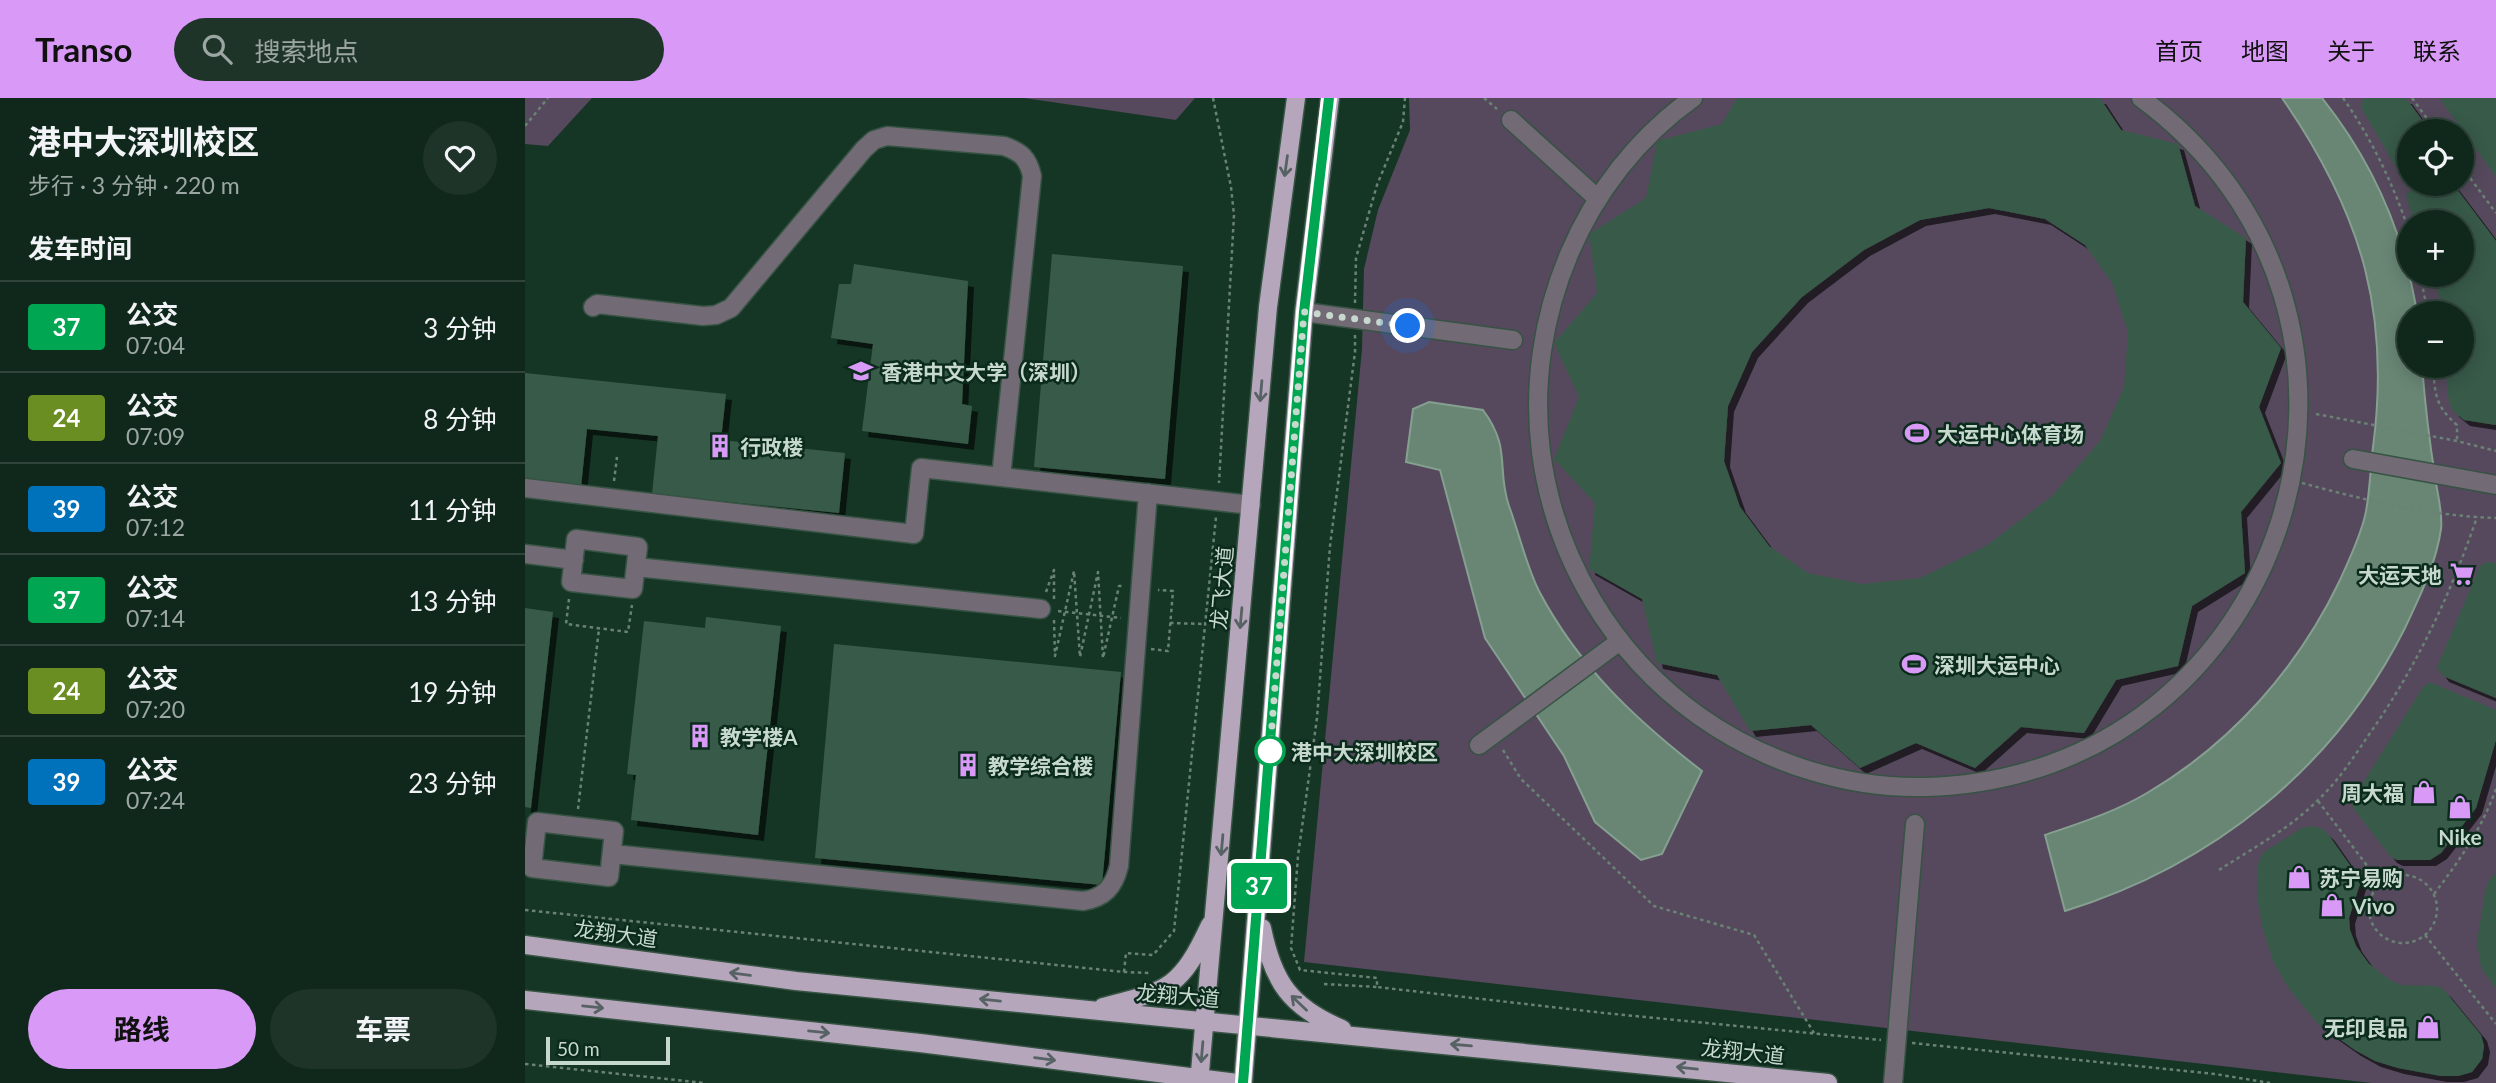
<!DOCTYPE html>
<html lang="zh">
<head>
<meta charset="utf-8">
<style>
	body { margin:0; font-family:Lato,"Noto Sans SC",sans-serif; background:#1e3429; color:#f1f3f6; height:100vh; display:flex; flex-direction:column; font-size:26px; white-space:nowrap }
	* { box-sizing:border-box; margin:0 }
	p { font-size:23px; color:#9ca6a3 }
	.icon { flex:none; width:38px; height:38px; fill:none; stroke:currentColor; stroke-width:2; stroke-linecap:round; stroke-linejoin:round }
	.map { position:relative; flex:1; overflow:hidden }
	.side { display:flex; flex-direction:column; background:#10281c; width:525px }
	.side>* { flex:none }
	.badge { padding:0 14px; border-radius:5px; font-size:24px; line-height:46px }
	.tools { position:absolute; left:1872px; top:21px; display:grid; gap:14px }
	.tools a { display:grid; place-items:center; width:77px; height:77px; border-radius:50%; background:#10281c; box-shadow:0 4px 18px #0003,0 0 0 2px #30443b; font-size:35px }
	.scale { position:absolute; left:21px; bottom:18px; width:124px; box-sizing:border-box; padding-left:7px; border:4px solid #c7d9ce; border-top:0; font-size:19px; line-height:24px; white-space:nowrap; color:#c7d9ce; -webkit-text-stroke:5px #0b2b1c; paint-order:stroke }
	.you { position:absolute; width:35px; height:35px; margin:-18px; border:5px solid #fff; border-radius:50%; background:#1a73e8; box-shadow:0 0 0 10px #1a73e833 }
	.map>.badge { position:absolute; translate:-50% -50%; box-shadow:0 0 0 4px #fff }
	h2 { padding:0 28px; font-size:26px; line-height:63px }
	.round { display:grid; place-items:center; flex:none; width:74px; height:74px; border-radius:37px; background:#1e3429 }
	.overview { display:flex; align-items:center; justify-content:space-between; height:119px; padding:0 28px }
	h1 { font-size:33px; font-weight:700; line-height:52px }
	.action { display:flex; gap:14px; margin-top:auto; padding:14px 28px }
	.action a { flex:1; height:80px; border-radius:42px; background:#d99af7; color:#111; font-size:28px; font-weight:700; line-height:80px; text-align:center }
	.action a+a { background:#1e3429; color:#f1f3f6 }
	ul { padding:0; list-style:none }
	li { display:flex; align-items:center; gap:21px; height:91px; padding:0 28px; border-top:2px solid #30443b }
	li div { flex:1 }
	li b { display:block; font-size:26px }
	li em { font-style:normal }
	li .badge { min-width:77px; font-weight:700; text-align:center }
	header { display:flex; align-items:center; gap:42px; box-sizing:border-box; height:98px; padding:0 35px; background:#d99af7; color:#111 }
	header strong { font-size:33px }
	nav { display:flex; gap:38px; margin-inline-start:auto; font-size:24px }
	.search { width:490px; height:63px; background:#1e3429; display:flex; align-items:center; gap:18px; box-sizing:border-box; padding:0 24px; border-radius:38px; color:#9ca6a3; font-size:26px }
	main { display:flex; flex:1; min-height:0 }
	.map>svg:first-child { display:block }
	.green { fill:#56495d; fill-rule:evenodd }
	.water { fill:#698675; stroke:#859f90; stroke-width:2 }
	.building { fill:#395a48; fill-rule:evenodd; filter:url(#shadow) }
	.lines { fill:none; stroke-linecap:round; stroke-linejoin:round }
	.minor-casing { stroke:#365343; stroke-width:21 }
	.major-casing { stroke:#365343; stroke-width:21 }
	.path { stroke:#698274; stroke-width:2.5; stroke-dasharray:3.5 3.5; stroke-linecap:butt }
	.minor { stroke:#726a75; stroke-width:18 }
	.major { stroke:#b5a6bc; stroke-width:18 }
	.oneway { stroke:#576264 }
	.line-casing { stroke:#fff; stroke-width:16 }
	.line { stroke:#00a651; stroke-width:10 }
	.walk { stroke:#c7d9ce; stroke-width:7; stroke-dasharray:0 12.6 }
	.stop-dot { fill:#fff; stroke:#00a651; stroke-width:3.5 }
	.labels { text-anchor:middle; dominant-baseline:central; stroke-width:5; stroke-linejoin:round; paint-order:stroke }
	.poi-label { font-size:21px; font-weight:bold; fill:#c7d9ce; stroke:#0b2b1c; text-anchor:start }
	.street-label { font-size:21px; fill:#c7d9ce; stroke:#0b2b1c }
	.stop-label { font-size:21px; font-weight:bold; fill:#c7d9ce; stroke:#0b2b1c; text-anchor:start }
</style>
</head>
<body>
<header>
<strong>Transo</strong>
<div class="search"><svg class="icon" aria-label="search" viewBox="0 0 24 24"><circle cx="10" cy="10" r="6"/><path d="M15 15l6 6"/></svg>搜索地点</div>
<nav><a>首页</a><a>地图</a><a>关于</a><a>联系</a></nav>
</header>
<main>
<section class="side">
<div class="overview"><div><h1>港中大深圳校区</h1><p>步行 · 3 分钟 · 220 m</p></div><a class="round"><svg class="icon" aria-label="heart" viewBox="0 0 24 24"><path d="M12 20l-8-8c-3-5 5-10 8-4 3-6 11-1 8 4z"/></svg></a></div>
<h2>发车时间</h2>
<ul>
<li><span class="badge" style="background:#00a651;color:#fff">37</span><div><b>公交</b><p>07:04</p></div><em>3 分钟</em></li>
<li><span class="badge" style="background:#6b8e23;color:#fff">24</span><div><b>公交</b><p>07:09</p></div><em>8 分钟</em></li>
<li><span class="badge" style="background:#0072bc;color:#fff">39</span><div><b>公交</b><p>07:12</p></div><em>11 分钟</em></li>
<li><span class="badge" style="background:#00a651;color:#fff">37</span><div><b>公交</b><p>07:14</p></div><em>13 分钟</em></li>
<li><span class="badge" style="background:#6b8e23;color:#fff">24</span><div><b>公交</b><p>07:20</p></div><em>19 分钟</em></li>
<li><span class="badge" style="background:#0072bc;color:#fff">39</span><div><b>公交</b><p>07:24</p></div><em>23 分钟</em></li>
</ul>
<div class="action"><a>路线</a><a>车票</a></div>
</section>
<div class="map">
<svg width="1971" height="985" viewBox="0 0 1971 985">
	<defs>
		<filter id="shadow"><feDropShadow dx="6" dy="6" stdDeviation="0" flood-color="#0009"/></filter>
	</defs>
	<rect width="100%" height="100%" fill="#163625"/>
	<path class="green" d="M0,0H67L23,48L0,46Z
		M499,0H670L651,22Z
		M884,0H1971V985H1847L779,864L837,251L839,171L853,112L885,32ZM1885,33H1937V86H1885ZM1885,124H1937V177H1885ZM1885,215H1937V268H1885Z"/>
	<path class="water" d="M1757,0H1797C1848,64 1879,135 1892,215H1885V268H1897C1900,305 1904,341 1910,378C1912,395 1918,414 1916,431C1911,466 1895,498 1880,530C1810,670 1688,767 1540,813L1520,737C1555,725 1590,714 1622,695C1707,645 1773,570 1815,482C1824,462 1835,439 1840,418C1845,396 1845,372 1848,349C1856,289 1855,230 1840,171C1824,109 1793,52 1757,0Z
		M904,304L958,312C987,351 971,370 984,408C994,435 1001,467 1014,493C1054,569 1111,622 1177,673L1137,756L1116,762L1070,724L1039,658L960,540L915,372L881,364L888,311Z"/>
	<path class="building" d="M1212,0H1575L1596,32L1653,46L1670,108L1721,140L1718,204L1756,250L1734,309L1756,365L1716,414L1720,475L1667,508L1653,568L1591,582L1559,635L1496,629L1450,670L1391,645L1335,670L1286,627L1225,633L1192,577L1132,565L1117,501L1064,471L1070,405L1029,361L1054,299L1029,245L1072,195L1064,136L1121,100L1132,43L1197,26ZM1464,110L1520,121L1560,147L1587,185L1603,234L1599,289L1575,343L1527,398L1461,448L1395,480L1337,486L1283,475L1244,448L1215,409L1199,363L1203,308L1227,254L1277,199L1339,152L1395,122Z
		M1839,0H1881L1905,33H1885V77L1872,71L1837,11L1836,7Z
		M1914,0H1971V79Z
		M1898,86H1928L1971,143V327L1939,322L1928,313L1924,305L1920,268H1937V215H1927L1919,210L1906,177H1937V124H1889L1881,97L1888,89Z
		M527,156L658,168L640,381L509,369Z
		M329,166L443,183L437,306L447,308L443,346L337,333L348,246L306,240L314,186H326Z
		M0,275L201,296L196,342L320,355L314,415L127,396L133,338L62,331L56,389L0,383Z
		M1962,464L1971,465V600L1918,578L1913,571V567L1955,468Z
		M0,510L28,514L6,710L0,709Z
		M181,519L256,528L233,737L106,722L111,677L102,676L119,523L180,530Z
		M309,546L596,574L577,787L290,760Z
		M1905,584L1971,612V642L1951,710L1916,755L1905,762H1872L1866,759L1828,710L1826,704L1898,589Z
		M1787,728L1796,730L1803,736L1836,783L1824,820L1825,832L1831,848L1844,866L1865,882L1876,887L1913,888L1920,893L1956,937L1959,948L1957,961L1947,974L1933,978H1916L1873,970L1850,963L1830,952L1793,926L1764,891L1748,863L1737,828L1732,798L1733,766L1737,756L1742,752L1777,730Z
		M1971,775V891L1956,870L1952,844L1960,794L1964,782Z"/>
	<g class="lines">
		<g class="minor-casing">
			<path id="minor" d="M1168,0C1057,79 999,220 1016,354C1030,460 1087,556 1174,618C1239,664 1320,691 1400,689C1766,680 1910,216 1616,0
				M986,22L1073,101
				M68,209L72,206L178,218L191,217L206,210L339,51L349,42L362,38L479,48C496,54 503,60 507,78L476,379
				M779,214L988,242
				M1828,361L1971,387
				M0,390L389,436L396,370L726,407
				M51,441L113,449L108,491L46,484Z
				M0,456L49,462
				M111,469L516,511
				M954,647L1095,543
				M12,724L89,733L84,779L7,770Z
				M87,756L558,803C579,800 589,789 594,768L623,395
				M1368,985L1390,726"/>
		</g>
		<g class="major-casing">
			<path id="major" d="M737,830C748,884 765,909 817,931
				M0,847L271,883L1303,985
				M0,902L395,945L712,985
				M578,909C644,892 655,891 685,827
				M674,985L743,209L771,0
				M718,985L779,214L805,0"/>
		</g>
		<path class="path" d="M688,0L706,89L709,117L694,385
			M959,0L972,11
			M1818,0C1847,41 1869,88 1885,136
			M1887,0L1911,33
			M0,28L23,0
			M1937,69L1971,115
			M1895,177L1903,215
			M830,205L831,160L852,87L878,24L880,0
			M830,237V254L805,448L792,620L773,758L766,850L775,872L852,880V889L1079,915L1356,942
			M1908,268C1910,296 1910,308 1932,327V343
			M1791,316L1932,343L1971,353
			M89,383L92,359
			M1777,385C1839,402 1906,418 1971,420
			M521,494L529,472V501
			M44,501L41,526L103,534L107,507
			M533,513L596,520
			M529,522L530,558L549,473L555,559L573,474L578,560L594,488H599
			M645,525L680,526
			M626,551L643,553L648,493L633,492
			M978,652L996,681L1129,808L1229,837L1289,935
			M1793,703L1856,786
			M53,711L74,531
			M1694,772C1728,750 1766,730 1794,701C1814,682 1828,660 1843,638C1891,570 1925,498 1952,419
			M1844 811a34 34 0 1 1 68 0a34 34 0 1 1-68 0Z
			M1909,796C1935,762 1957,730 1971,691
			M0,812L599,874L626,875
			M1900,837L1971,926
			M599,874L601,855L628,857L649,833L691,419
			M799,886L852,889
			M1387,945L1690,976L1745,985
			M0,966L180,985"/>
		<use href="#minor" class="minor"/>
		<use href="#major" class="major"/>
	</g>
	<defs><path id="oneway-shaft" d="M-6 0H5M1.5-3L5.5 0L1.5 3" fill="none" stroke-width="1.6" stroke-linecap="round" stroke-linejoin="round" transform="scale(1.75)"/></defs>
	<g class="oneway">
		<use href="#oneway-shaft" transform="translate(761 68) rotate(98)"/>
		<use href="#oneway-shaft" transform="translate(736 293) rotate(95)"/>
		<use href="#oneway-shaft" transform="translate(716 520) rotate(95)"/>
		<use href="#oneway-shaft" transform="translate(697 747) rotate(95)"/>
		<use href="#oneway-shaft" transform="translate(215 876) rotate(-172)"/>
		<use href="#oneway-shaft" transform="translate(465 902) rotate(-174)"/>
		<use href="#oneway-shaft" transform="translate(774 905) rotate(-136)"/>
		<use href="#oneway-shaft" transform="translate(68 909) rotate(6)"/>
		<use href="#oneway-shaft" transform="translate(294 934) rotate(6)"/>
		<use href="#oneway-shaft" transform="translate(936 947) rotate(-175)"/>
		<use href="#oneway-shaft" transform="translate(677 954) rotate(95)"/>
		<use href="#oneway-shaft" transform="translate(520 961) rotate(7)"/>
		<use href="#oneway-shaft" transform="translate(1162 970) rotate(-174)"/>
	</g>
	<g class="lines">
		<g class="line-casing">
			<path id="line" d="M718,985L779,214L804,0"/>
		</g>
		<use href="#line" class="line"/>
		<path class="walk" d="M745,653L779,214L883,228"/>
	</g>
	<defs>
		<g id="university-bare" transform="scale(1.89)"><path d="M0-5L7-2L0 1L-7-2ZM-4 1L0 2.5L4 1V4Q0 6-4 4Z" fill="#d99af7" stroke="#0b2b1c" stroke-width="2.5" paint-order="stroke"/></g>
		<g id="stadium-bare" transform="scale(1.89)"><path d="M0-5a6.5 5 0 1 0 0 10a6.5 5 0 1 0 0-10ZM-3.5-1.8h7v3.6h-7Z" fill="#d99af7" stroke="#0b2b1c" stroke-width="2.5" paint-order="stroke"/></g>
		<g id="building-bare" transform="scale(1.89)"><path d="M-4-6H4V6H1V3H-1V6H-4ZM-2.5-4.3h1.7v1.8h-1.7ZM.8-4.3h1.7v1.8H.8ZM-2.5-1h1.7V.8h-1.7ZM.8-1h1.7V.8H.8Z" fill="#d99af7" stroke="#0b2b1c" stroke-width="2.5" paint-order="stroke"/></g>
		<g id="supermarket-bare" transform="scale(1.89)"><path d="M-6-5.5h2.5l.6 2H6L4.5 2H-2.5L-4.4-4H-6ZM-1.5 3.2a1.3 1.3 0 1 0 .1 0ZM3 3.2a1.3 1.3 0 1 0 .1 0Z" fill="#d99af7" stroke="#0b2b1c" stroke-width="2.5" paint-order="stroke"/></g>
		<g id="shop-bare" transform="scale(1.89)"><path d="M-5-2.5h2.3a2.7 3.5 0 0 1 5.4 0H5L5.5 6h-11ZM-1.5-2.5h3a1.5 2.3 0 0 0-3 0Z" fill="#d99af7" stroke="#0b2b1c" stroke-width="2.5" paint-order="stroke"/></g>
	</defs>
	<g fill-rule="evenodd">
		<use href="#university-bare" x="336" y="273"/>
		<use href="#stadium-bare" x="1392" y="335"/>
		<use href="#building-bare" x="195" y="348"/>
		<use href="#supermarket-bare" x="1937" y="476"/>
		<use href="#stadium-bare" x="1389" y="566"/>
		<use href="#building-bare" x="175" y="638"/>
		<use href="#building-bare" x="443" y="667"/>
		<use href="#shop-bare" x="1899" y="694"/>
		<use href="#shop-bare" x="1935" y="709"/>
		<use href="#shop-bare" x="1774" y="779"/>
		<use href="#shop-bare" x="1807" y="807"/>
		<use href="#shop-bare" x="1903" y="929"/>
	</g>
	<circle class="stop-dot" cx="745" cy="653" r="14"/>
	<g class="labels">
		<g class="poi-label">
			<text x="356" y="273">香港中文大学（深圳）</text>
			<text x="1412" y="335">大运中心体育场</text>
			<text x="215" y="348">行政楼</text>
			<text x="1917" y="476" text-anchor="end">大运天地</text>
			<text x="1409" y="566">深圳大运中心</text>
			<text x="195" y="638">教学楼A</text>
			<text x="463" y="667">教学综合楼</text>
			<text x="1879" y="694" text-anchor="end">周大福</text>
			<text x="1935" y="738" text-anchor="middle">Nike</text>
			<text x="1794" y="779">苏宁易购</text>
			<text x="1827" y="807">Vivo</text>
			<text x="1883" y="929" text-anchor="end">无印良品</text>
		</g>
		<g class="street-label">
			<text transform="translate(696 490) rotate(-85)">龙飞大道</text>
			<text transform="translate(91 835) rotate(8)">龙翔大道</text>
			<text transform="translate(653 897) rotate(5)">龙翔大道</text>
			<text transform="translate(1218 953) rotate(6)">龙翔大道</text>
		</g>
		<g class="stop-label">
			<text x="766" y="653">港中大深圳校区</text>
		</g>
	</g>
</svg>
<div class="tools">
<a><svg class="icon" aria-label="locate" viewBox="0 0 24 24"><circle cx="12" cy="12" r="6"/><path d="M12 2v4M12 18v4M2 12h4M18 12h4"/></svg></a>
<a>+</a>
<a>−</a>
</div>
<div class="scale">50 m</div>
<div class="you" style="left:883px;top:228px"></div>
<b class="badge" style="left:734px;top:788px;background:#00a651;color:#fff">37</b>
</div>
</main>
</body>
</html>
